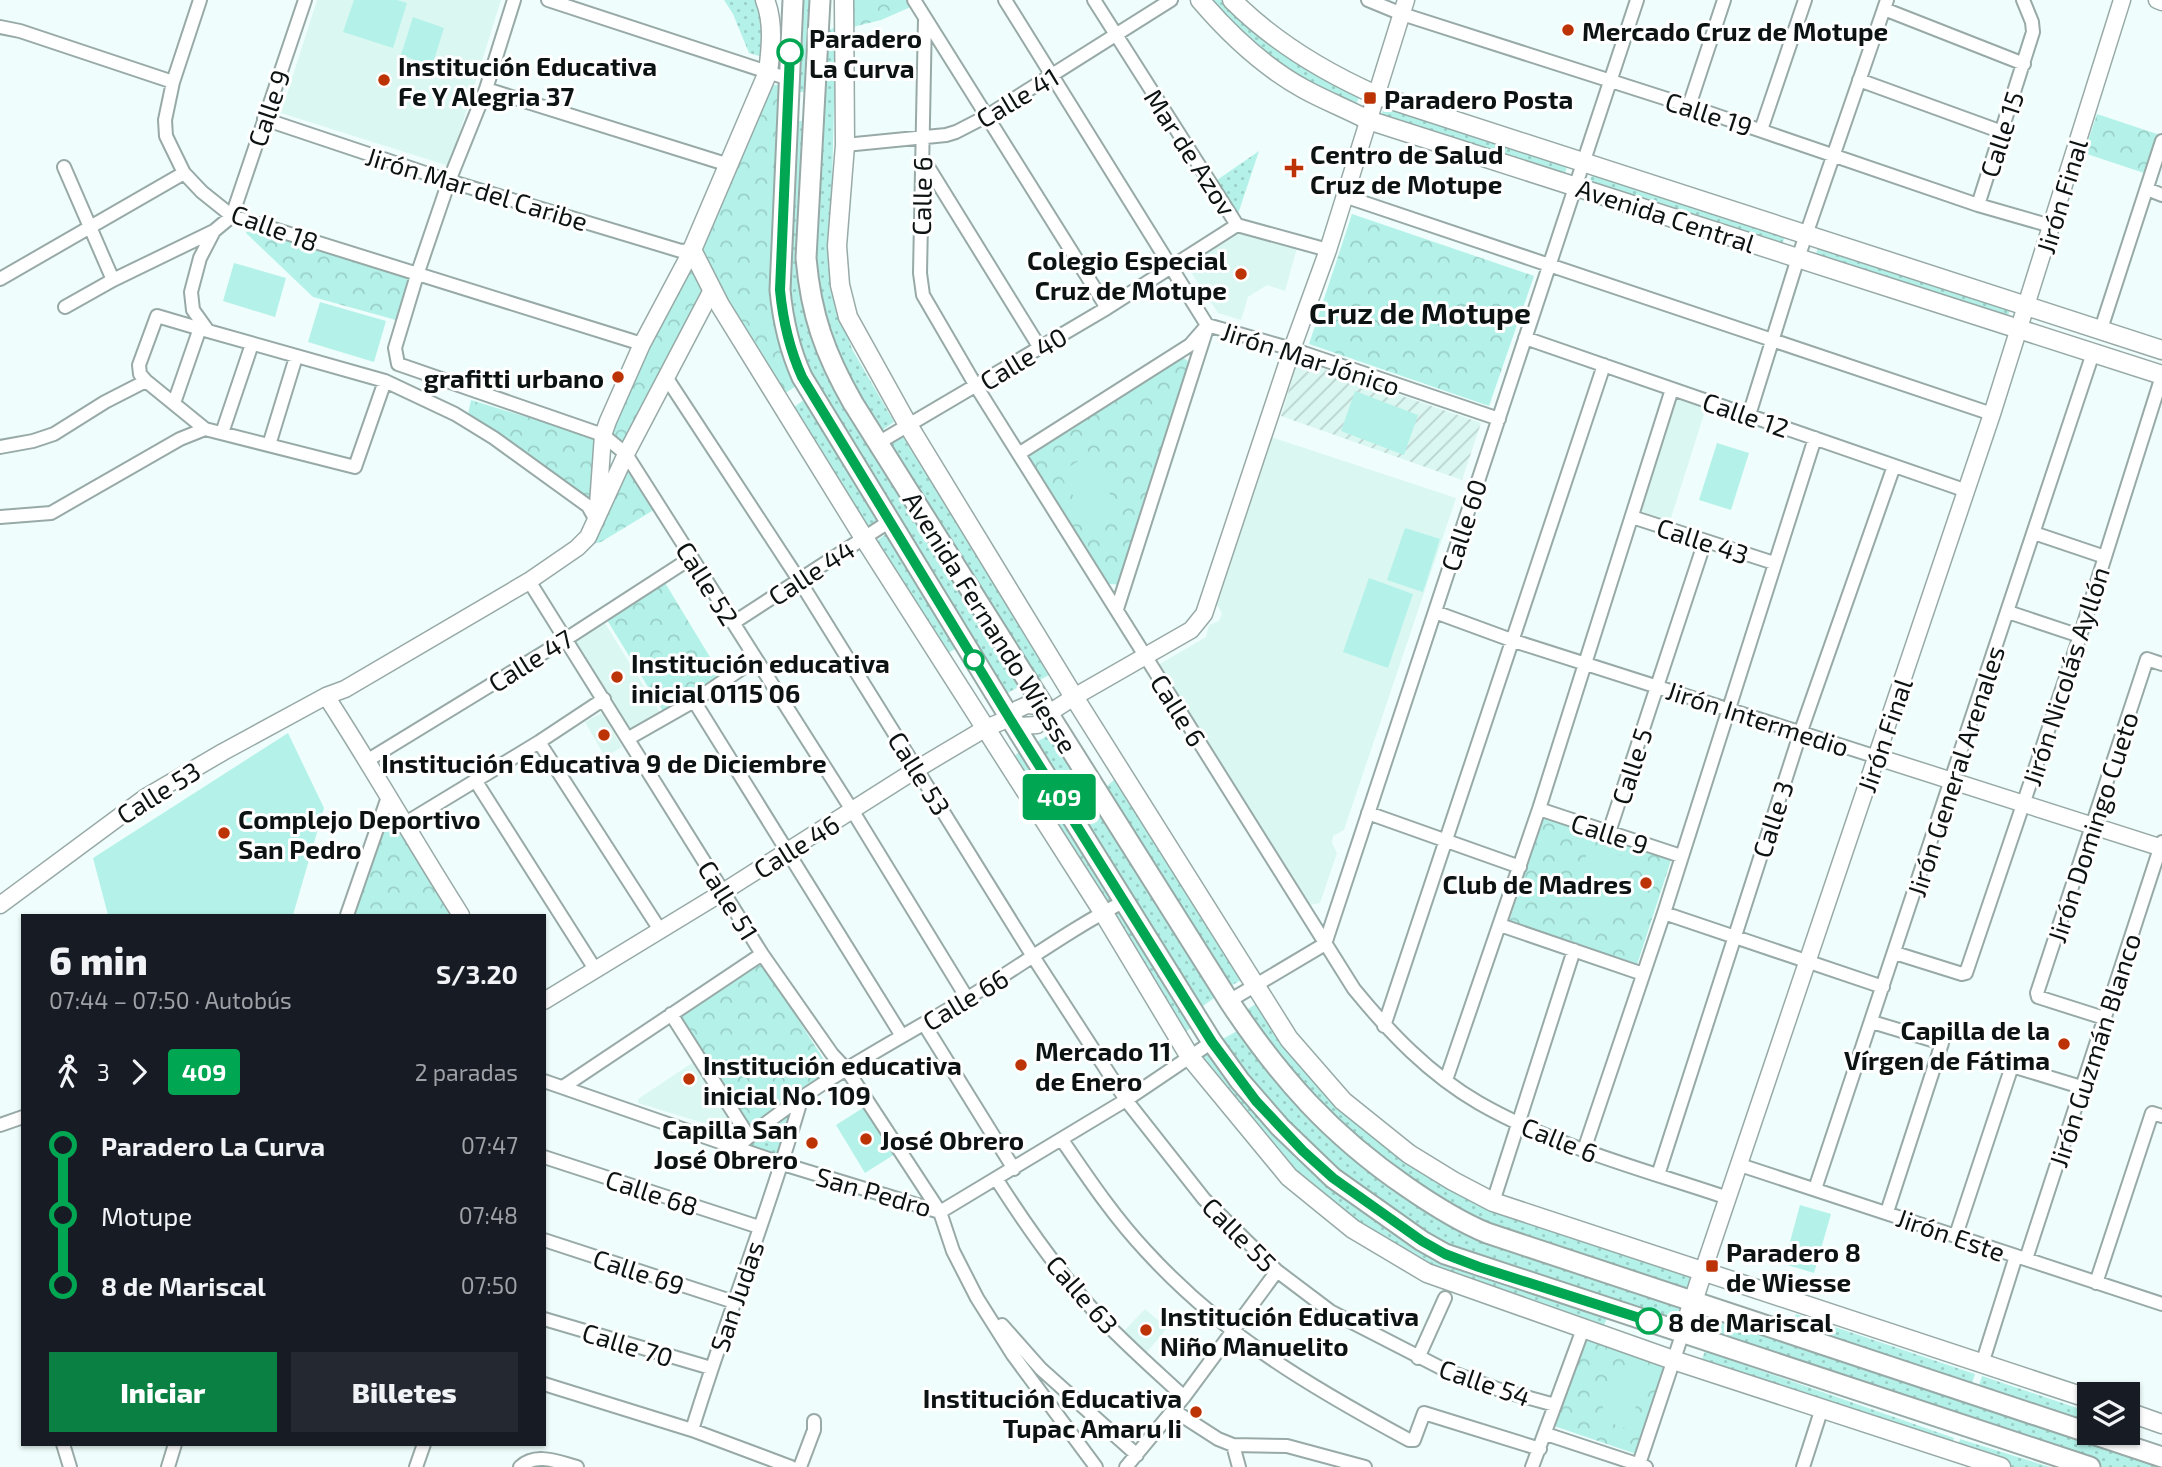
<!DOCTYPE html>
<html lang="es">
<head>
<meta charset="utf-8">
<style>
	body { margin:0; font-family:"Exo 2",sans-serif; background:#242831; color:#f1f3f6; height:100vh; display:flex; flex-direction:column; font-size:26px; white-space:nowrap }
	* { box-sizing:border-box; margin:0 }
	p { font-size:23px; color:#9ea1a6 }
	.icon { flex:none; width:38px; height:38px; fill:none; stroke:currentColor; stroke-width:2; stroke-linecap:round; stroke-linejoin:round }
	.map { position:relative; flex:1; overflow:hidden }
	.panel { position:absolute; left:21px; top:914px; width:525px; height:532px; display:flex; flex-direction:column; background:#171b24; border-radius:0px; box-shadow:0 2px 5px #0004 }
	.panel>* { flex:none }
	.badge { padding:0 14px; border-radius:5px; font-size:24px; line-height:46px }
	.controls { position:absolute; left:2077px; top:1382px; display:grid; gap:14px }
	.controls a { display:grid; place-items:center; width:63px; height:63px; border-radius:0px; background:#171b24; box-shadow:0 2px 5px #0004; font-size:35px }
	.map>.badge { position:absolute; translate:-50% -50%; box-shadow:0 0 0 4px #fff }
	.legs { display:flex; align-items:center; gap:10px; height:77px; padding:0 28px; font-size:23px }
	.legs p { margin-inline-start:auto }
	.overview { display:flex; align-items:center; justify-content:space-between; height:119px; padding:0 28px }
	h1 { font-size:38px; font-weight:800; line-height:52px }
	.cta { display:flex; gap:14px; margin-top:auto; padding:14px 28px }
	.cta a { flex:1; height:80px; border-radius:0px; background:#0b8043; color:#fff; font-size:28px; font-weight:800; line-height:80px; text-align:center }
	.cta a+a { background:#242831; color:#f1f3f6 }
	ul { padding:0 28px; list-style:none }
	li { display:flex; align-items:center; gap:24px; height:70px; font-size:26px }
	li i { display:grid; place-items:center; width:10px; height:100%; margin:0 9px; background:currentColor }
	li i::after { content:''; width:18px; height:18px; margin:-9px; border:5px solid; border-radius:50%; background:#171b24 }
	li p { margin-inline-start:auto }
	li:first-child i { background:linear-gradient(#0000 50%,currentColor 0) }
	li:last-child i { background:linear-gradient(currentColor 50%,#0000 0) }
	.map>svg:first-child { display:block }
	.built { fill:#daf7f2 }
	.industrial { fill:url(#industrial-furrows) }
	.grass { fill:url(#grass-dots) }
	.park { fill:url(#park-crowns) }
	.garden { fill:#b4f2e9 }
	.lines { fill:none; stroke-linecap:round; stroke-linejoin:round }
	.minor-casing { stroke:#98aaa7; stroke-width:16 }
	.tertiary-casing { stroke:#98aaa7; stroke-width:19 }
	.secondary-casing { stroke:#98aaa7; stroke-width:21 }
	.primary-casing { stroke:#98aaa7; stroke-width:23 }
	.minor { stroke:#fff; stroke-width:12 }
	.tertiary { stroke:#fff; stroke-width:16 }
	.secondary { stroke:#fff; stroke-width:18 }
	.primary { stroke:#fff; stroke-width:19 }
	.line-1-casing { stroke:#fff; stroke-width:16 }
	.line-1 { stroke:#00a651; stroke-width:10 }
	.poi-dot { fill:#bc3305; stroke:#fff; stroke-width:2.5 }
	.stop-1-dot { fill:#fff; stroke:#00a651; stroke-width:3.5 }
	.labels { text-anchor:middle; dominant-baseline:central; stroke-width:6; stroke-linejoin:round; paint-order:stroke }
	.poi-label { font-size:26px; font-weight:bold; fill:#0d1312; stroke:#fff; text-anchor:start }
	.stop-label { font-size:26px; font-weight:bold; fill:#0d1312; stroke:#fff; text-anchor:start }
	.street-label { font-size:26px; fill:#0d1312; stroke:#fff }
	.quarter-label { font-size:30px; font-weight:bold; fill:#0d1312; stroke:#fff }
</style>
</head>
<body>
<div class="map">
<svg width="2162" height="1467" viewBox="0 0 2162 1467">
	<defs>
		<pattern id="industrial-furrows" width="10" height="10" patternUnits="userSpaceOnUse" patternTransform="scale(1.75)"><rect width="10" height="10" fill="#daf7f2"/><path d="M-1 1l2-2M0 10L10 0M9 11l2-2" fill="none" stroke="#bad3ce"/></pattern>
		<pattern id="grass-dots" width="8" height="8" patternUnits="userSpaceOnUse" patternTransform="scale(1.75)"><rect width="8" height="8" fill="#b4f2e9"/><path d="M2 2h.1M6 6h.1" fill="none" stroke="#9acfc7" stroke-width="1.8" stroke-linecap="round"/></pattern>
		<pattern id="park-crowns" width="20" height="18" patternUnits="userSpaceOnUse" patternTransform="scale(1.75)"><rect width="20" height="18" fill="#b4f2e9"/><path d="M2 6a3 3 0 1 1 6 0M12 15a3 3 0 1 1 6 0" fill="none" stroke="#9acfc7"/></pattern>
	</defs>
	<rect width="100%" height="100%" fill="#effefc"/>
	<path class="built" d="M317,0H501L449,166L281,113Z
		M1237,228L1297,248L1285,291L1267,285L1248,297L1241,320L1218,313L1185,263Z
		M1676,399L1706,408L1670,521L1640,511Z
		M1271,437L1456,498L1344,830L1333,836L1332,843L1337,853L1320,903L1310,905L1158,665L1206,637L1209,625L1219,621L1222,613L1215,602Z
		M603,620L661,714L631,733L573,640Z
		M602,713L622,747L605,757L585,722Z
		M698,1059L737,1123L726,1130L638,1103V1099Z
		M1145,1309L1167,1328L1147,1352L1124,1331Z"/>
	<path class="industrial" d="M1298,360L1481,423L1462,480L1281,416Z"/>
	<path class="grass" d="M724,0H759L765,20L766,58L749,53L733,14Z
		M798,0H813L807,92H793Z
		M1205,0H1227L1361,92L1355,108L1278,68Z
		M836,27L830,266L835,297L852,349L894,422L881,431L834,353L815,272L824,40L829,30Z
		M1385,103L1568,163L1564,177L1381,117Z
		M793,121H805L806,313L1022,685L1004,695L805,373L788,329Z
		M1259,151L1238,214L1217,180Z
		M1594,171L1786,234L1781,247L1588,184Z
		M1819,244L2010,308L2007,320L1815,257Z
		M805,399L880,521L869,528L793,408Z
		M903,437L1051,674L1038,681L890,445Z
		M889,532L957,648L946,654L876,541Z
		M1054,731L1218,995L1199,1009L1034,744Z
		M1024,750L1115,897L1103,904L1010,758Z
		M1116,778L1243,979L1227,988L1106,787Z
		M1121,908L1195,1025L1185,1032L1110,915Z
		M1259,1002L1325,1094L1354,1121L1444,1183L1692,1275L1687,1291L1490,1226L1432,1194L1341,1130L1243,1012Z
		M1239,1030C1288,1104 1335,1151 1410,1199L1682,1307L1675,1324L1474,1259L1431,1238L1324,1163L1275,1113L1219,1041Z
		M1212,1051L1288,1148L1329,1188L1388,1231L1446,1263L1607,1318L1603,1328C1568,1316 1532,1303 1497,1291C1479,1285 1460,1279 1442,1271C1342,1226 1265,1147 1202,1058Z
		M797,1107L780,1158L745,1145Z
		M1796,1314L1975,1374L1970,1389L1805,1333L1792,1322Z
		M1716,1317L2162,1466V1467H2101L1711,1335Z
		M1705,1351L1954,1438L1950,1449L1701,1362Z
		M1982,1376L2089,1412V1429L1977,1392Z
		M1960,1439L2050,1467H2009L1957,1451Z"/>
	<path class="park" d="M848,0H909L913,6L881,20L849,28Z
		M772,85H781V330L796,386L784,394L733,321L699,249Z
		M2097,114L2160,135L2147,174L2084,153Z
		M1352,214L1534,276L1489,406L1309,344Z
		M248,226L411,277L396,320L313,297L246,233Z
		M692,255L709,289L624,447L607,434Z
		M1181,356L1196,367L1124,585L1109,584L1028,455Z
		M471,400L599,439L594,505L468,414Z
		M625,458L657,508L601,542L592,544L589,540Z
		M664,581L722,677L664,713L607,620Z
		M389,810L451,915H353Z
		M1543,817L1671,860L1637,965L1509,922Z
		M761,961L824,1060L845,1069L752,1135L679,1019Z
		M1584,1336L1665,1363L1636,1454L1554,1426Z"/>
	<path class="garden" d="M354,0H397L407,3L393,48L343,32Z
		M413,17L444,28L432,66L401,55Z
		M234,263L286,278L275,317L223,301Z
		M320,302L386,321L374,362L308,342Z
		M1355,391L1418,415L1404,455L1341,431Z
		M1717,443L1749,453L1731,510L1699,500Z
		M1087,456L1117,506L1090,523L1059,473Z
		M1405,528L1440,539L1423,592L1387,580Z
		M1369,578L1413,594L1388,668L1343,652Z
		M660,652L675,674L654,686L639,665Z
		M288,733L324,808L293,915H108L93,858Z
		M1589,846L1626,857L1609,914L1572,903Z
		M866,1106L895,1154L865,1173L836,1125Z
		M1800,1205L1831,1214L1814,1273L1784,1264Z
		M1617,1366L1646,1376L1628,1429L1599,1419Z"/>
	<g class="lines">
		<g class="minor-casing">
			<path id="minor" d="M305,0L232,216L214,231L200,258L191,292L193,310L208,331L385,381L455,414L494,438L588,506L597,522
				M514,0L486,89L449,181L417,275L395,348L398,364L603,435L626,454L852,810L967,998
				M548,0L789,79
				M914,0L1107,308
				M1005,0L1207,325L1292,349L1499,419
				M1094,0L1237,225L1328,250
				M1368,0L1402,14L1689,106L1978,205L2051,226
				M1884,9L2024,64
				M925,18L920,273L923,295L976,386L1354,989C1390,1033 1429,1074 1479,1103C1556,1147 1645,1170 1728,1198
				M0,27L20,31L173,82L165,120L166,136L184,173L202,192L232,216L642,344
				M1859,80L2002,132
				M173,82L200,0
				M486,89L729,165
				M1689,106L1724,0
				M264,119L449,181L681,251L692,250
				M1761,130L1805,0
				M845,145L946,135L956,132L987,116L1171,0
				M922,157L1040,348
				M64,167L113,280
				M2147,189L2162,195
				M1344,196L1992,414
				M1978,205L2033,32L2032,22L2023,0
				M0,279L184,173
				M65,307L113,280L214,231
				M2101,329L2162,141
				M1525,338L1967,491
				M666,377L799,580L1034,958L1126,1100L1204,1199L1277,1271L1330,1311L1445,1370L1500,1390L1555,1405L1583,1329
				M174,403L200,328
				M1749,415L1798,258L1887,0
				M205,429L355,467L385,381
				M222,433L252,344
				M878,443L1107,308L1237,225
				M269,445L296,357
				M0,447L33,441L54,434L105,402L146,381
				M1020,453L1190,345L1204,329
				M0,517L51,513L180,439L205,429L146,381L140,374L139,365L157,316L208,331
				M1632,517L1774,563
				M2034,533L2105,557
				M529,581L762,954L832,1054L847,1070L940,1212L953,1251L977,1298L1013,1355L1096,1467
				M1117,609L1208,325
				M1435,612L1514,641L1877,757
				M2008,612L2080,636
				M733,623L890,521
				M694,701L902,1036
				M629,738L694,701L756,659
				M539,742L660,930
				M368,760L566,639L691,558
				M475,780L595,969
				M1539,809L1681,856
				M1368,813L1520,867
				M404,824L539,742L604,699
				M1609,832L1705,541
				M1664,913L1883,987
				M347,915L388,797
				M1500,925L1643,974
				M1895,953L1962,974L1966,973L2080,636L2162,376
				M1229,1001L1325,944L1637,0
				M671,1014L749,1137
				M2104,1018L2038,997L2037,993L2147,659L2162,664
				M1872,1022L1942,1043L1887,1212
				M924,1024L1014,1169
				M1384,1026L1604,365
				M1446,1080L1539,809L1672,389
				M544,1081L783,1164L940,1212L1126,1100L1212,1042
				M563,1087L762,954
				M0,1125L23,1117
				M1062,1140C1088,1178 1114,1217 1146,1251C1224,1336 1309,1386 1409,1440H1414L1424,1413L1540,1449
				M738,1146C806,1087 889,1045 966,999C1019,967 1070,929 1125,901
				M1584,1150L1664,913L1815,438
				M544,1157L759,1227
				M1740,1165L2162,1304
				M1658,1175L1801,731L1894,466
				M997,1180C1027,1227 1059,1273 1097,1314C1124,1343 1155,1370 1184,1397
				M1815,1189L2093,353
				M1493,1202L1574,950
				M1956,1235L2012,1066L2081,1087
				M544,1240L734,1302
				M2026,1259L2162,842
				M2096,1283L2152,1113L2162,1116
				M544,1319L711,1368
				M1002,1325L1041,1369L1137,1455
				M1418,1358L1445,1298
				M1982,1364L2016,1256
				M544,1384L692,1430L791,1467
				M1173,1410L1218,1439L1233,1445L1287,1446L1365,1467
				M692,1430C726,1319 769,1211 801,1100
				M1546,1434L1646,1467
				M63,1444L70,1467
				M1233,1445L1239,1467
				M168,1467L175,1444
				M416,1467L424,1444
				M520,1467C536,1452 558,1462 577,1467
				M800,1467L814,1430V1421
				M1126,1467L1184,1397L1277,1271
				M1532,1467L1555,1405
				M1638,1467L1683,1332
				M1803,1467L1822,1408"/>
		</g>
		<g class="tertiary-casing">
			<path id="tertiary" d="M2157,0L2162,2
				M598,505L603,435L608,421L642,344L692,250
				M326,696C373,768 415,843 461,915
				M1010,718L1020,726L1037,725L1049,713L1074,697L1191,630L1204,614L1292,349L1328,250L1406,0
				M1877,757L2162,848
				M0,905L146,797L223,752L326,696L345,689L529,581L577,548L588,537L626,454L712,290
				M544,1001L723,892L917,769L986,728L1010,718L1018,709L1027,705L1038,706L1049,713
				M1703,1271L1992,414L2122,0"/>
		</g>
		<g class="secondary-casing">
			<path id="secondary" d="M765,0C774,22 771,49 768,72L692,250L720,305L864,538L1103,912L1190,1057L1289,1177L1353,1229L1427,1273L1673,1360L2001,1467
				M844,0L845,145L837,246L840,285L848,317L908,425L1074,697L1289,1039L1343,1101L1409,1154L1453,1181L1493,1202L2090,1399
				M1200,0C1229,34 1264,67 1304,89C1324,100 1347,109 1368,120L2162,375
				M1232,0C1274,42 1322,71 1376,95L2162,350
				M1683,1332L1703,1271
				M2128,1412L2162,1424"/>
		</g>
		<g class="primary-casing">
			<path id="primary" d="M793,0L780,290C783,322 789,348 802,377L1010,718L1212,1042L1240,1081L1280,1127L1333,1178L1422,1241L1445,1254L2090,1467
				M820,0L806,258C811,315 825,354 853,403L1229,1001C1280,1078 1331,1135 1407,1187C1433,1205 1458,1221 1487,1233L2162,1457"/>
		</g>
		<use href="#minor" class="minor"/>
		<use href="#tertiary" class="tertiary"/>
		<use href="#secondary" class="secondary"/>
		<use href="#primary" class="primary"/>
	</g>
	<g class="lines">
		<g class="line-1-casing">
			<path id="line-1" d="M790,52L780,290C783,322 789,348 802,377L1010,719L1212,1042L1256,1101L1303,1151L1333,1178L1422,1241L1445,1254L1479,1267L1649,1321"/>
		</g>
		<use href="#line-1" class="line-1"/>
	</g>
	<g class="poi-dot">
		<circle cx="1568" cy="30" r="7"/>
		<circle cx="384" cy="80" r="7"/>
		<rect x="1363" y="91" width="14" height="14" rx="3.5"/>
		<path d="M1290.5 157.5h7v7h7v7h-7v7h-7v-7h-7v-7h7z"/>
		<circle cx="1241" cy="274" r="7"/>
		<circle cx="618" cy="377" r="7"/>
		<circle cx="617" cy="677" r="7"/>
		<circle cx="604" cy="735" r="7"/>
		<circle cx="224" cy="833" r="7"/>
		<circle cx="1646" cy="883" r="7"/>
		<circle cx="2064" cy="1044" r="7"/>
		<circle cx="1021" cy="1065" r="7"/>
		<circle cx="689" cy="1079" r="7"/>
		<circle cx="866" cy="1139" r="7"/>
		<circle cx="812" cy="1143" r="7"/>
		<rect x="1705" y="1259" width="14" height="14" rx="3.5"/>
		<circle cx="1146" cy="1330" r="7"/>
		<circle cx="1196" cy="1412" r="7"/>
	</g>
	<g class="stop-1-dot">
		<circle cx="790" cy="52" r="12"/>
		<circle cx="974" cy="660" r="9"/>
		<circle cx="1649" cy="1321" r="12"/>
	</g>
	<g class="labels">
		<g class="poi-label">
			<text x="1582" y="30">Mercado Cruz de Motupe</text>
			<text x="398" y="65">Institución Educativa<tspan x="398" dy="30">Fe Y Alegria 37</tspan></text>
			<text x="1384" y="98">Paradero Posta</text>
			<text x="1310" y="153">Centro de Salud<tspan x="1310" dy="30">Cruz de Motupe</tspan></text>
			<text x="1227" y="259" text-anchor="end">Colegio Especial<tspan x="1227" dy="30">Cruz de Motupe</tspan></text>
			<text x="604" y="377" text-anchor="end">grafitti urbano</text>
			<text x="631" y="662">Institución educativa<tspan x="631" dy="30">inicial 0115 06</tspan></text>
			<text x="604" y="762" text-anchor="middle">Institución Educativa 9 de Diciembre</text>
			<text x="238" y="818">Complejo Deportivo<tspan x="238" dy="30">San Pedro</tspan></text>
			<text x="1632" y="883" text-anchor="end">Club de Madres</text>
			<text x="2050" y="1029" text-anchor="end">Capilla de la<tspan x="2050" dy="30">Vírgen de Fátima</tspan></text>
			<text x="1035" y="1050">Mercado 11<tspan x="1035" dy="30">de Enero</tspan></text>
			<text x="703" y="1064">Institución educativa<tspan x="703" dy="30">inicial No. 109</tspan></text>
			<text x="798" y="1128" text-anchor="end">Capilla San<tspan x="798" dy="30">José Obrero</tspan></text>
			<text x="880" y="1139">José Obrero</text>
			<text x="1726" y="1251">Paradero 8<tspan x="1726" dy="30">de Wiesse</tspan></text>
			<text x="1160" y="1315">Institución Educativa<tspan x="1160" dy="30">Niño Manuelito</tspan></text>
			<text x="1182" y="1397" text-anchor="end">Institución Educativa<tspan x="1182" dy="30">Tupac Amaru Ii</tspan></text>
		</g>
		<g class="stop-label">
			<text x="809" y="37">Paradero<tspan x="809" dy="30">La Curva</tspan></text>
			<text x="1668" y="1321">8 de Mariscal</text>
		</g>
		<g class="street-label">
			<text transform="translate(1017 97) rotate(-31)">Calle 41</text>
			<text transform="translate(268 108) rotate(-71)">Calle 9</text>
			<text transform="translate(1709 113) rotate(18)">Calle 19</text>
			<text transform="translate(2001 134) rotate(-72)">Calle 15</text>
			<text transform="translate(1191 152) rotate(57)">Mar de Azov</text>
			<text transform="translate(477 188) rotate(17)">Jirón Mar del Caribe</text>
			<text transform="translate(921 196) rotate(-89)">Calle 6</text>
			<text transform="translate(2061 196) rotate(-73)">Jirón Final</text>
			<text transform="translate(1666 215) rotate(18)">Avenida Central</text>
			<text transform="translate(275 227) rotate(20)">Calle 18</text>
			<text transform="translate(1023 358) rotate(-31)">Calle 40</text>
			<text transform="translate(1311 358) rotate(18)">Jirón Mar Jónico</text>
			<text transform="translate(1746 414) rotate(19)">Calle 12</text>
			<text transform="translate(1463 525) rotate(-72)">Calle 60</text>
			<text transform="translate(1703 540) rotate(18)">Calle 43</text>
			<text transform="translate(811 572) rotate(-33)">Calle 44</text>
			<text transform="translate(708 583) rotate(58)">Calle 52</text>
			<text transform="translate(991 622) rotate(58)">Avenida Fernando Wiesse</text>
			<text transform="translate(530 660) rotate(-32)">Calle 47</text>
			<text transform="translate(2065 676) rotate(-72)">Jirón Nicolás Ayllón</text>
			<text transform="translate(1179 710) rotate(58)">Calle 6</text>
			<text transform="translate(1758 718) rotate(18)">Jirón Intermedio</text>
			<text transform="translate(1884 735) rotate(-71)">Jirón Final</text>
			<text transform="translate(1631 766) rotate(-72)">Calle 5</text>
			<text transform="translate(1955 771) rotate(-72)">Jirón General Arenales</text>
			<text transform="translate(920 773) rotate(58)">Calle 53</text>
			<text transform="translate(158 792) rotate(-32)">Calle 53</text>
			<text transform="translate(1772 819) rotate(-72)">Calle 3</text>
			<text transform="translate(2092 827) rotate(-72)">Jirón Domingo Cueto</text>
			<text transform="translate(1610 833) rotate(18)">Calle 9</text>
			<text transform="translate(796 846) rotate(-32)">Calle 46</text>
			<text transform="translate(729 900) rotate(58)">Calle 51</text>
			<text transform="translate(965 999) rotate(-31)">Calle 66</text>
			<text transform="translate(2094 1050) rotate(-72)">Jirón Guzmán Blanco</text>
			<text transform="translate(1560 1139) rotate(22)">Calle 6</text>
			<text transform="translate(874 1191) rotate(16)">San Pedro</text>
			<text transform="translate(652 1192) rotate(18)">Calle 68</text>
			<text transform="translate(1240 1234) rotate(45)">Calle 55</text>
			<text transform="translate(1951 1234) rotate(19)">Jirón Este</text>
			<text transform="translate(639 1271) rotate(18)">Calle 69</text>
			<text transform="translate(1083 1294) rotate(49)">Calle 63</text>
			<text transform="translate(736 1296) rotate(-71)">San Judas</text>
			<text transform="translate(628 1344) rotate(17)">Calle 70</text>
			<text transform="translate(1485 1382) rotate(19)">Calle 54</text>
		</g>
		<g class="quarter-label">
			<text x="1420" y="312">Cruz de Motupe</text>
		</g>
	</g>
</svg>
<div class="controls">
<a><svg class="icon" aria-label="layers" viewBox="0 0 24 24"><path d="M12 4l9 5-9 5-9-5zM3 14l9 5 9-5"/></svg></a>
</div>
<b class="badge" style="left:1059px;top:797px;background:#00a651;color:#fff">409</b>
<section class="panel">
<div class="overview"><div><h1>6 min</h1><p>07:44 – 07:50 · Autobús</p></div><b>S/3.20</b></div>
<div class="legs"><svg class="icon" aria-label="walk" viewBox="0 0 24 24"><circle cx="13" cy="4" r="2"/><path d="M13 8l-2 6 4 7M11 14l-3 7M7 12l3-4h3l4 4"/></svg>3<svg class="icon" aria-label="forward" viewBox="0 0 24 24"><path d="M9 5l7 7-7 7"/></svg><b class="badge" style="background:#00a651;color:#fff">409</b><p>2 paradas</p></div>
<ul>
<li><i style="color:#00a651"></i><b>Paradero La Curva</b><p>07:47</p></li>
<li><i style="color:#00a651"></i><span>Motupe</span><p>07:48</p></li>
<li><i style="color:#00a651"></i><b>8 de Mariscal</b><p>07:50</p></li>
</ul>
<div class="cta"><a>Iniciar</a><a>Billetes</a></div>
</section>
</div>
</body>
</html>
